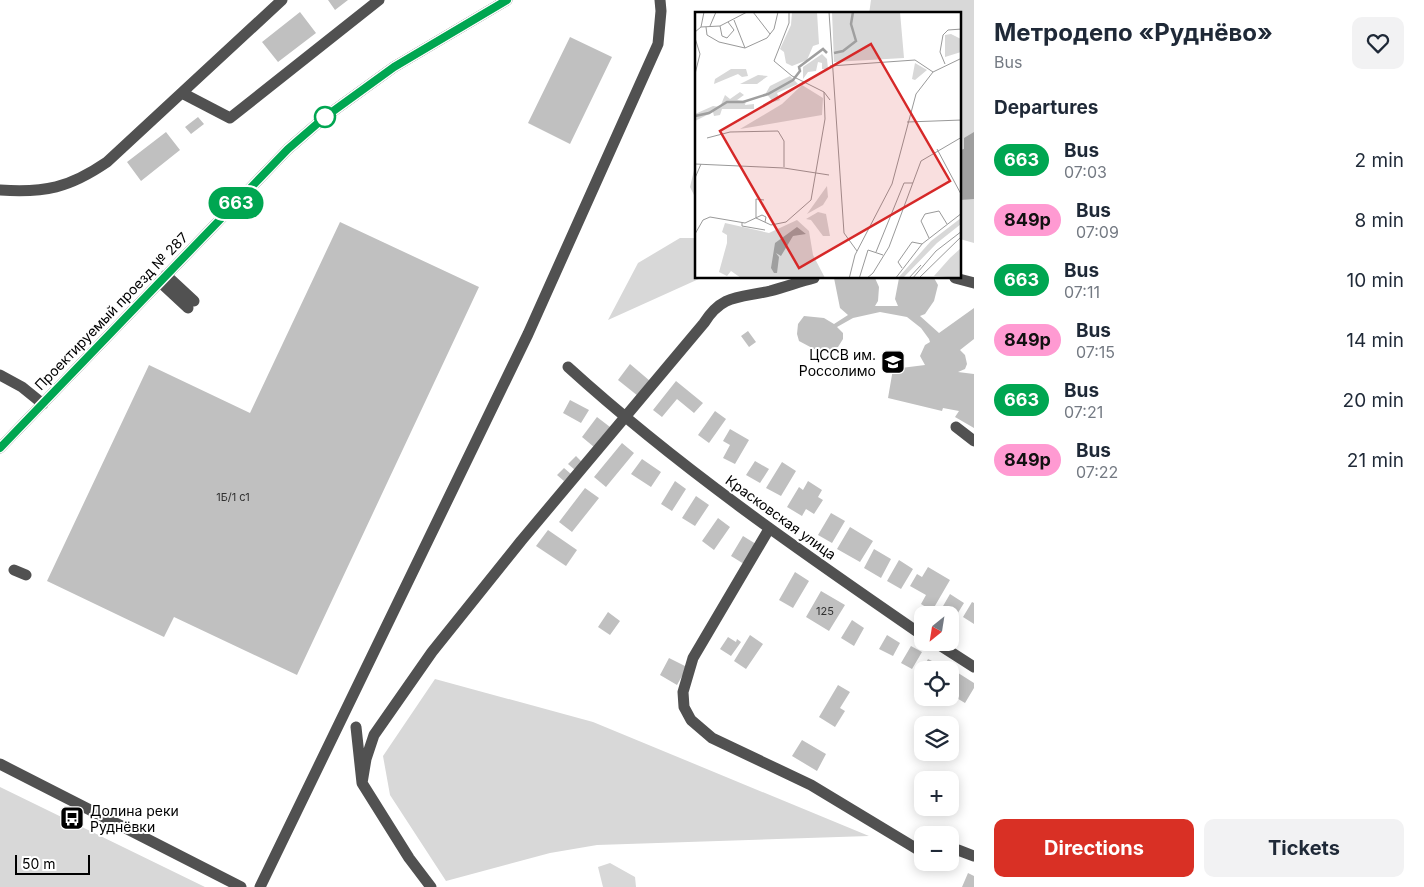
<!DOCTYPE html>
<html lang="en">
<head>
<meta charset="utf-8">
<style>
	body { margin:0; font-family:Inter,sans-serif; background:#f2f2f3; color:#1f2937; height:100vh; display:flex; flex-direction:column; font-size:19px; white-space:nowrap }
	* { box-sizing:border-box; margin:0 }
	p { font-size:16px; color:#747a83 }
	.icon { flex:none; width:28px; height:28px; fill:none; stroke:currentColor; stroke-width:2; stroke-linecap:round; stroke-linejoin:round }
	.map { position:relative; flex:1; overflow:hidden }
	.drawer { display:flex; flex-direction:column; background:#fff; width:450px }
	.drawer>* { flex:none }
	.badge { padding:0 10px; border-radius:16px; font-size:18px; line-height:32px }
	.needle { width:32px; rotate:210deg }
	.tools { position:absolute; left:914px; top:606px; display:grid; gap:10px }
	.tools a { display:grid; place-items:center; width:45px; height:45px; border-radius:10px; background:#fff; box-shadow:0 2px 12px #0003; font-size:25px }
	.scale { position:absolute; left:15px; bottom:12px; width:75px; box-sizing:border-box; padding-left:5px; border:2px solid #000; border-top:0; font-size:14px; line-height:18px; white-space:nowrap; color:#000; -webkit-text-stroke:4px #fff; paint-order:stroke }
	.map>.badge { position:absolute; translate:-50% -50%; box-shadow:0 0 0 2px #fff }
	h2 { padding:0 20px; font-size:19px; line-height:45px }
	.round { display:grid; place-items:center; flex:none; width:52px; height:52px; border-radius:10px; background:#f2f2f3 }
	.summary { display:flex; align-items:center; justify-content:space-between; height:85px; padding:0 20px }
	h1 { font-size:24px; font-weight:700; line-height:38px }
	.primary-button { display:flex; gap:10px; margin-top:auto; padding:10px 20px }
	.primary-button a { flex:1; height:58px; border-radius:10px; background:#d93025; color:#fff; font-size:20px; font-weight:700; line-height:58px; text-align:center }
	.primary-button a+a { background:#f2f2f3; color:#1f2937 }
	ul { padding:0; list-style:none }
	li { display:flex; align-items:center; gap:15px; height:60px; padding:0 20px }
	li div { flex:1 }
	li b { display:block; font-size:19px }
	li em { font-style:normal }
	li .badge { min-width:55px; font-weight:700; text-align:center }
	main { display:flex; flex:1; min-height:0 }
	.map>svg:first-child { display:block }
	.green { fill:#d8d8d8 }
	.water { fill:#9f9f9f }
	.building { fill:#c0c0c0 }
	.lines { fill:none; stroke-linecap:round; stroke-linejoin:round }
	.minor { stroke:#515151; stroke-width:11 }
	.line-casing { stroke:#fff; stroke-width:11 }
	.line { stroke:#00a651; stroke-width:8 }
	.stop-dot { fill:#fff; stroke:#00a651; stroke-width:2.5 }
	.labels { text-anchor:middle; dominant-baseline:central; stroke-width:4; stroke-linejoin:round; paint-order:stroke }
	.number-label { font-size:11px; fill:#303030 }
	.street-label { font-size:14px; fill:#000; stroke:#fff }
	.poi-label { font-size:14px; fill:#000; stroke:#fff; text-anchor:end }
	.inset-river { fill:none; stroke:#9f9f9f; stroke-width:2.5 }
	.inset-road { fill:none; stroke:#999; stroke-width:1 }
	.view { fill:#d62828; fill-opacity:0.15; stroke:#d62828; stroke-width:2.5 }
	.inset-edge { fill:none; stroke:#000; stroke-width:2.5 }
</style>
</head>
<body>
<main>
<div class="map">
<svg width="974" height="887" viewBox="0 0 974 887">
	<rect width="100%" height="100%" fill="#fff"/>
	<path class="green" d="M871,0H974V243L960,239V14H869Z
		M696,162V199L690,187Z
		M680,238H696V278H701L608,320L638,263Z
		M435,679L593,722L869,836L597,845L550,853L446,881L390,795L383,756Z
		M0,787L205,887H0Z
		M610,863L635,877L636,887H603L598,867Z"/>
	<path class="water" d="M974,132V199L960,200V150L964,149V138Z"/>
	<path class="building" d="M328,0H348L335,10Z
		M300,12L316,33L278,62L262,42Z
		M570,37L612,57L570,144L528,123Z
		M198,117L204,124L191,134L185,127Z
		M166,132L180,150L141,181L127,162Z
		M340,222L479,287L297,675L174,617L164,637L47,581L149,365L250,413Z
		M834,278H875L879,287L878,301L875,306H898L895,299L899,278H934L938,285L934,301L925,314L920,316L939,333L974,308V339L960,350L965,355L967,364L965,369L958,372L974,374V428L955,417L959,411L943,408L942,411L888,398L893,369L925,365L920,356L925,345L930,342L929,339L921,328L907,317L880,312L853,318L837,327L843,333V339L838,347L830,351L814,349L799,341L797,334L798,324L804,316L824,318L834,324L848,315L840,308Z
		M748,331L756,342L749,347L741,336Z
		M630,364L650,381L638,396L618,380Z
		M676,381L703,403L694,413L677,399L662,417L653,410Z
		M570,400L589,410L581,423L563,413Z
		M715,411L726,419L709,443L698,435Z
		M597,417L610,427L594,447L582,437Z
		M730,429L749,440L735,464L723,458L730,445L723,441Z
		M622,443L634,453L606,487L594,477Z
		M576,456L582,462L575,470L568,464Z
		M642,459L661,472L651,487L631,474Z
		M755,461L769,469L760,483L746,475Z
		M782,462L796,471L781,496L766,488Z
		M564,468L571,474L564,481L557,475Z
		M675,481L686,489L672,511L661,504Z
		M808,481L822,490L818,497L823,500L814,514L806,509L802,516L787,507L799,487L803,490Z
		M585,488L599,498L572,532L559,522Z
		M696,496L709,505L695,526L682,518Z
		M831,513L845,521L832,543L818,535Z
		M718,518L730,527L714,550L702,541Z
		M850,527L873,541L860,562L837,549Z
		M548,530L577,550L566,566L536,546Z
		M743,536L756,544L744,564L731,556Z
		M874,549L891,559L881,578L864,568Z
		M899,560L913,569L901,589L887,581Z
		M928,567L950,580L932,611L921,604L926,595L910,586L917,574L922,577Z
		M795,572L809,581L793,608L779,600Z
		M821,591L845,605L829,631L806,617Z
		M950,594L964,603L953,621L950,619V615L939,613Z
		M972,602L974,603V624L963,617Z
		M608,612L620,621L610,635L598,627Z
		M852,620L864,628L854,646L841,638Z
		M750,635L763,644L746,669L734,661Z
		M887,635L900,643L893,656L879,649Z
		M728,637L736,642L737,639L741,642L731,656L720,649Z
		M911,646L922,652L912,669L901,663Z
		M669,658L687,667L677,685L660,675Z
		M928,659L946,668L922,670V679L919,676Z
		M955,671L974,683V688L965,703L950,694V679Z
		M838,685L850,692L840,708L845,711L835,727L819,717Z
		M802,740L826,754L817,771L792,756Z
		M968,873L974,876V887H962Z"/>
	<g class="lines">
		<path class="minor" d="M182,93L230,118L379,0
			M0,190C45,193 69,188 107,162L282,0
			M166,275L194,301
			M955,278L974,283
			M160,282L188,308
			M568,367C678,467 800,551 922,635
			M0,375L22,387L43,404
			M956,427L974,441
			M0,448L288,149L325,117L394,67L507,0
			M769,529L693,658L683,692L684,707L691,720L712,738L811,785L922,852
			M14,570L26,575
			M935,642L974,667
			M356,727L362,783L409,858L431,887
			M0,764L241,887
			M362,783L366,759L374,735L432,652L521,541L704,323C722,294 739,298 770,291C785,287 799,282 814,278
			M950,854L958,850L974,856
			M260,887L528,334L658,44L661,11L660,0"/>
	</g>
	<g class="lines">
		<g class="line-casing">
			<path id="line" d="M0,448L288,149L325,117L394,67L507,0"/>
		</g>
		<use href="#line" class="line"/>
	</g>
	<defs>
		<g id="school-square" transform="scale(1.25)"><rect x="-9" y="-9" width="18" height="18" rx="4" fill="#000" stroke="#fff"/><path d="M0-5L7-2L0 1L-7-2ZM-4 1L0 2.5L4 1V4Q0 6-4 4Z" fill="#fff"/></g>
		<g id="bus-square" transform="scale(1.25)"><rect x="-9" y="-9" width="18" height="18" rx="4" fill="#000" stroke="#fff"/><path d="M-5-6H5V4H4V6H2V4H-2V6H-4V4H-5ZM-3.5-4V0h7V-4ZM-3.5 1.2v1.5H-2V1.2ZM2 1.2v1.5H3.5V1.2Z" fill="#fff"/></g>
	</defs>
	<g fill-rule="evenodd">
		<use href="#school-square" x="893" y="362"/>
		<use href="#bus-square" x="72" y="818"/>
	</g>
	<circle class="stop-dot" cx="325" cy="117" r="10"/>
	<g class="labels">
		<g class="number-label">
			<text x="233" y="497">1Б/1 с1</text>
			<text x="825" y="611">125</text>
		</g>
		<g class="street-label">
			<text transform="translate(111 311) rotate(-46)">Проектируемый проезд № 287</text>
			<text transform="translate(781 517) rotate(36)">Красковская улица</text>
		</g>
		<g class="poi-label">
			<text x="876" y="354">ЦССВ им.<tspan x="876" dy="16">Россолимо</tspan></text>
			<text x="90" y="810" text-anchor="start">Долина реки<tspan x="90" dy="16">Руднёвки</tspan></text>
		</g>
	</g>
	<g transform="translate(695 12)">
		<rect width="266" height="266" fill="#fff"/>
		<path d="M97,0H122L124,32L118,34L112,48L97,54L91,51L89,40L85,37L96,13ZM137,0H205L209,46L139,50ZM256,22L266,27V40L250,45V23ZM127,42L132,47L133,57H127V51L123,50L121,59L113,60L108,67V55ZM220,51L232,58L220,68L217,67ZM36,57H51L53,64L47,65L43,62L19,72L20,67ZM63,63L73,64L62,72H45ZM95,64L103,72L82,81L85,88L78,90L71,81L75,74ZM107,73L128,86L127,103L45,117L87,92ZM45,80L49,83L42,88L51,89L50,93L59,92V97H27L25,103L19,104L18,100L0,109V102L18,94L25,95L30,83L35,87ZM132,174L133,185L128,193L112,202ZM123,200L131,202L135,224H128L116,208L111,207ZM266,206V212L242,231L208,266H203L236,229ZM102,208L114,219L118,243L130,266H46L36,259L32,264L24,260L32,231V223L27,220L30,211L74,221ZM266,236V266L239,264L255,246Z" fill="#d8d8d8"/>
		<path d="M102,215L111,222L98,224L86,244L81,241L84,245L82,261H79L76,256L80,231Z" fill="#9f9f9f"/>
		<path class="inset-river" d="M139,41L148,39L161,29L156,12L158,0M0,104L14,101L32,90H48L73,82L98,68L105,59L104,55L128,37L132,41"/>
		<path class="inset-road" d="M58,0L75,22M94,0V11L79,49L97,64L129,80L135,88M134,0L149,221L162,239M39,8L50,36M15,14L21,0M25,14L27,24L32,26L39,18L33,10M6,15L9,0M11,15L12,23L24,30L50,36L72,26L79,17L83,0M0,20L6,15L25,14L52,0M0,26L5,42L0,62M250,52L245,40L248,23L253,18L267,17M135,54L220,48L238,60M212,110L267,108M12,126L35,120L83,119L89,129V155M242,137L267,184M0,152L89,156L134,163M0,166L6,152M61,206L76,213L91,210L116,188L130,107L129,80M61,206V187L69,188M47,211V214L70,218M0,222L8,208L15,205L50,211L67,203L71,205L70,210M234,226L226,209L230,202L244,199L252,212M181,240L209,171H218M207,256L203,250L217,230L227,232M154,267L160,243L197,172L221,82L238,60L267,46M164,267L173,238L188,243M171,267L178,261L194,235L226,149L267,125M200,267L227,232L267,201M213,267L226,253M217,267L241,239L267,219M223,267L267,224"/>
		<path class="view" d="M176,32L255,169L104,256L25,119Z"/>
		<rect width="266" height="266" class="inset-edge"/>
	</g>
</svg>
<div class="tools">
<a><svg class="needle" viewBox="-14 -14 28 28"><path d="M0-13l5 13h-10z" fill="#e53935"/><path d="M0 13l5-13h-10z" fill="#747a83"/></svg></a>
<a><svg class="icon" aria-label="locate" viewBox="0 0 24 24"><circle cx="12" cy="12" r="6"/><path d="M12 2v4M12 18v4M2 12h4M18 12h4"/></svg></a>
<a><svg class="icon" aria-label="layers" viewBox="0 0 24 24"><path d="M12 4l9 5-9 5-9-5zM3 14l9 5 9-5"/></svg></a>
<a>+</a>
<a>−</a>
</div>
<div class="scale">50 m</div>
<b class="badge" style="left:236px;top:203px;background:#00a651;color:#fff">663</b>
</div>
<section class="drawer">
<div class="summary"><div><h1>Метродепо «Руднёво»</h1><p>Bus</p></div><a class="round"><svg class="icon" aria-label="heart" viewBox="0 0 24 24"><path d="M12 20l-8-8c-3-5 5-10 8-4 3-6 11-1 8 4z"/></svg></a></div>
<h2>Departures</h2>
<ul>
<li><span class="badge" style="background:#00a651;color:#fff">663</span><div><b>Bus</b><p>07:03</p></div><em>2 min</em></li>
<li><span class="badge" style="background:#ff9ad2;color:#111">849р</span><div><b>Bus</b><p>07:09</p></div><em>8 min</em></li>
<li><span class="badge" style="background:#00a651;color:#fff">663</span><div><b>Bus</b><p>07:11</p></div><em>10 min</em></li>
<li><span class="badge" style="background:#ff9ad2;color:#111">849р</span><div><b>Bus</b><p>07:15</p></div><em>14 min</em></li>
<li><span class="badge" style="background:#00a651;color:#fff">663</span><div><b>Bus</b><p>07:21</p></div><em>20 min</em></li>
<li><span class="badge" style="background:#ff9ad2;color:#111">849р</span><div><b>Bus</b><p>07:22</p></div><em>21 min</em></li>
</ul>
<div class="primary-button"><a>Directions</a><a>Tickets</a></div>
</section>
</main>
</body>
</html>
